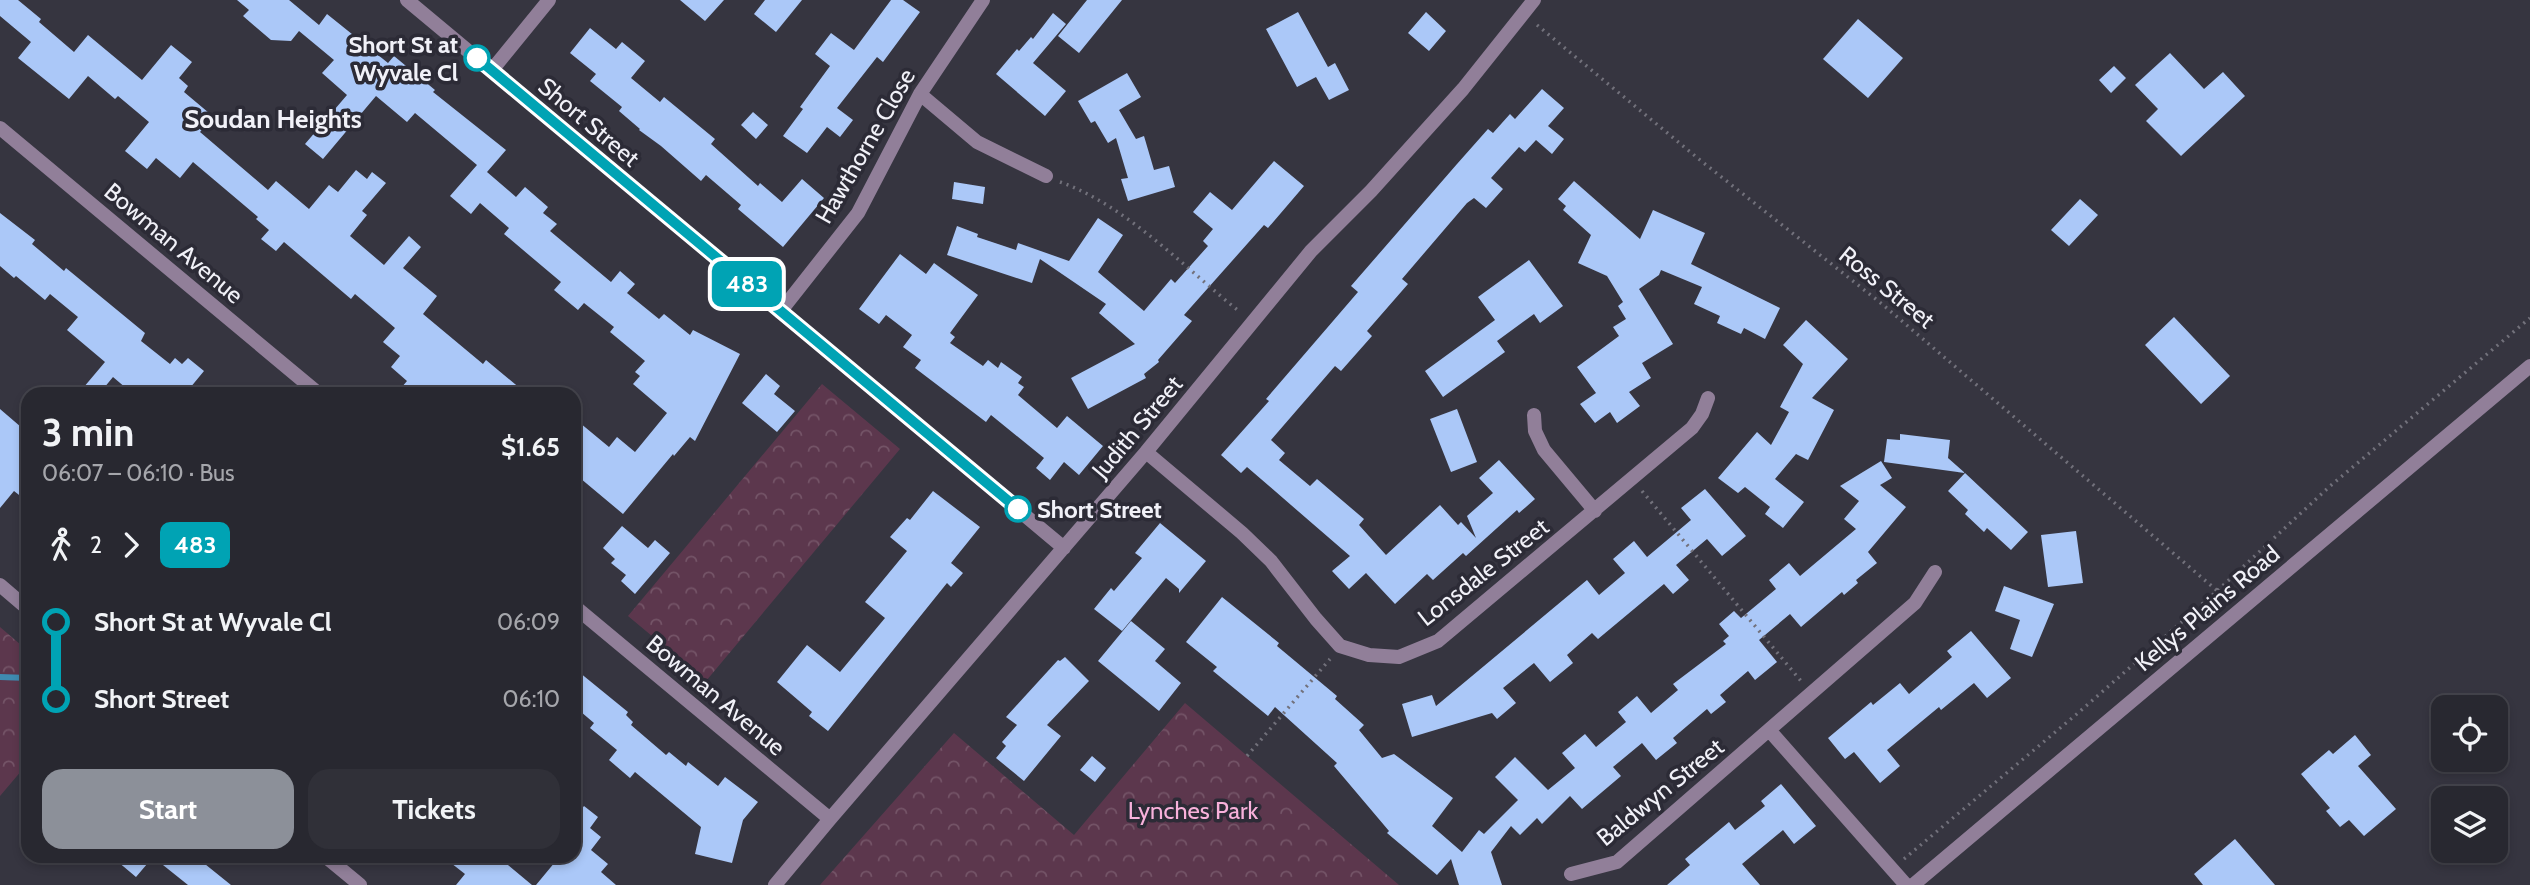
<!DOCTYPE html>
<html lang="en">
<head>
<meta charset="utf-8">
<style>
	body { margin:0; font-family:Cabin,sans-serif; background:#303038; color:#f1f3f6; height:100vh; display:flex; flex-direction:column; font-size:26px; white-space:nowrap }
	* { box-sizing:border-box; margin:0 }
	p { font-size:23px; color:#a5a6ab }
	.icon { flex:none; width:38px; height:38px; fill:none; stroke:currentColor; stroke-width:2; stroke-linecap:round; stroke-linejoin:round }
	.map { position:relative; flex:1; overflow:hidden }
	.panel { position:absolute; left:21px; top:387px; width:560px; height:476px; display:flex; flex-direction:column; background:#282830; border-radius:21px; box-shadow:0 4px 10px #0003,0 0 0 2px #44444c }
	.panel>* { flex:none }
	.badge { padding:0 14px; border-radius:10px; font-size:24px; line-height:46px }
	.fabs { position:absolute; left:2431px; top:695px; display:grid; gap:14px }
	.fabs a { display:grid; place-items:center; width:77px; height:77px; border-radius:14px; background:#282830; box-shadow:0 4px 10px #0003,0 0 0 2px #44444c; font-size:35px }
	.map>.badge { position:absolute; translate:-50% -50%; box-shadow:0 0 0 4px #fff }
	.legs { display:flex; align-items:center; gap:10px; height:77px; padding:0 21px; font-size:23px }
	.legs p { margin-inline-start:auto }
	.headline { display:flex; align-items:center; justify-content:space-between; height:119px; padding:0 21px }
	h1 { font-size:38px; font-weight:800; line-height:52px }
	.action { display:flex; gap:14px; margin-top:auto; padding:14px 21px }
	.action a { flex:1; height:80px; border-radius:21px; background:#8c9099; color:#fff; font-size:28px; font-weight:800; line-height:80px; text-align:center }
	.action a+a { background:#303038; color:#f1f3f6 }
	ul { padding:0 21px; list-style:none }
	li { display:flex; align-items:center; gap:24px; height:77px; font-size:26px }
	li i { display:grid; place-items:center; width:10px; height:100%; margin:0 9px; background:currentColor }
	li i::after { content:''; width:18px; height:18px; margin:-9px; border:5px solid; border-radius:50%; background:#282830 }
	li p { margin-inline-start:auto }
	li:first-child i { background:linear-gradient(#0000 50%,currentColor 0) }
	li:last-child i { background:linear-gradient(currentColor 50%,#0000 0) }
	.map>svg:first-child { display:block }
	.park { fill:url(#park-crowns) }
	.lines { fill:none; stroke-linecap:round; stroke-linejoin:round }
	.stream { stroke:#3f8bb1; stroke-width:6 }
	.building { fill:#abc8f8 }
	.path { stroke:#72717b; stroke-width:3.5; stroke-dasharray:2 5; stroke-linecap:butt }
	.minor { stroke:#917f99; stroke-width:14 }
	.tertiary { stroke:#917f99; stroke-width:14 }
	.line-1-casing { stroke:#fff; stroke-width:16 }
	.line-1 { stroke:#00a3b4; stroke-width:10 }
	.stop-1-dot { fill:#fff; stroke:#00a3b4; stroke-width:3.5 }
	.labels { text-anchor:middle; dominant-baseline:central; stroke-width:7; stroke-linejoin:round; paint-order:stroke }
	.stop-label { font-size:24px; font-weight:bold; fill:#f1f1f8; stroke:#2c2b36; text-anchor:end }
	.street-label { font-size:24px; fill:#f1f1f8; stroke:#2c2b36 }
	.park-label { font-size:24px; fill:#f8b1db; stroke:#2c2b36 }
	.neighbourhood-label { font-size:26px; font-weight:bold; fill:#f1f1f8; stroke:#2c2b36 }
</style>
</head>
<body>
<div class="map">
<svg width="2530" height="885" viewBox="0 0 2530 885">
	<defs>
		<pattern id="park-crowns" width="20" height="18" patternUnits="userSpaceOnUse" patternTransform="scale(1.75)"><rect width="20" height="18" fill="#5c374d"/><path d="M2 6a3 3 0 1 1 6 0M12 15a3 3 0 1 1 6 0" fill="none" stroke="#745467"/></pattern>
	</defs>
	<rect width="100%" height="100%" fill="#363540"/>
	<path class="park" d="M822,384L900,449L706,681L628,616Z
		M0,627L28,651V763L0,796Z
		M1185,703L1399,885H820L954,733L1074,835Z"/>
	<g class="lines">
		<path class="stream" d="M0,677L28,678"/>
	</g>
	<path class="building" d="M0,0H18L41,19L39,22L74,52L88,35L142,80L171,45L192,62L179,78L188,86L184,92L209,113L206,116L210,120L200,132L268,190L276,181L309,209L329,185L338,192L356,170L367,179L372,172L386,183L362,211L367,215L350,236L384,265L409,236L421,247L403,268L437,296L423,314L483,364L486,360L527,394H396L407,381L391,367L400,356L383,342L395,328L355,294L351,299L284,242L276,251L261,239L269,230L256,219L258,217L193,162L180,178L156,158L147,169L125,151L149,122L118,96L115,99L88,76L69,99L18,58L31,42L0,16Z
		M237,0H289L319,25L327,14L388,63L394,56L435,90L433,92L506,150L487,172L516,197L525,187L548,207L543,213L557,224L550,231L611,282L620,271L635,284L627,293L659,319L664,314L690,335L693,330L740,354L695,441L690,437L674,456L673,454L623,514L574,473V418L609,447L617,437L635,452L667,413L633,384L640,376L635,372L645,361L610,332L614,327L584,303L578,310L554,290L561,282L504,234L509,228L480,203L471,214L450,196L477,165L415,113L407,122L376,96L323,159L305,144L347,95L322,73L334,60L299,31L291,41L271,40L243,16L249,10Z
		M680,0H724L705,21Z
		M765,0H802L776,32L754,14Z
		M891,0H903L920,12L883,62L877,57L837,108L853,120L840,137L827,127L807,153L783,136L803,109L800,107L830,66L815,54L831,33L854,50Z
		M1087,0H1122L1079,53L1058,36Z
		M1298,12L1328,67L1335,63L1349,90L1329,100L1316,77L1297,87L1266,29Z
		M1426,12L1446,31L1429,51L1408,33Z
		M1053,13L1066,24L1033,63L1066,91L1045,116L996,74L1017,49L1019,51L1031,37L1033,39Z
		M1858,19L1903,58L1868,98L1823,59Z
		M590,28L616,49L622,42L645,61L631,78L660,102L664,97L715,139L711,144L758,186L760,183L782,202L802,179L824,198L783,247L738,209L741,205L706,175L701,181L661,146L639,130L640,129L619,111L622,107L590,81L596,74L570,53Z
		M2170,53L2204,89L2223,72L2245,96L2181,156L2146,121L2158,109L2135,85Z
		M2114,66L2126,78L2111,93L2099,80Z
		M1127,73L1141,97L1119,110L1136,139L1144,136L1154,170L1169,166L1175,187L1128,201L1121,179L1128,178L1116,138L1108,143L1095,121L1091,123L1078,101Z
		M1542,89L1564,108L1548,126L1564,139L1552,154L1536,140L1525,152L1519,147L1491,178L1503,189L1486,208L1474,198L1467,203L1402,279L1408,284L1367,331L1372,336L1341,371L1335,366L1271,440L1285,453L1279,460L1310,486L1317,479L1364,519L1359,525L1386,555L1440,505L1458,525L1461,522L1476,538L1467,516L1493,493L1479,478L1499,460L1535,499L1519,513L1517,510L1466,556L1463,553L1433,580L1427,574L1395,604L1366,573L1349,589L1332,571L1350,556L1247,467L1241,473L1221,455L1269,401L1266,399L1358,292L1351,286L1457,164L1488,129L1493,133L1510,114L1515,119Z
		M753,112L768,125L756,139L741,125Z
		M1274,161L1304,186L1268,228L1264,225L1184,315L1192,321L1158,360L1159,362L1144,374L1146,378L1088,409L1071,378L1135,344L1099,313L1106,304L1040,259L1032,283L947,255L957,226L978,234L977,237L1016,250L1018,243L1069,261L1098,218L1123,235L1098,272L1144,311L1171,279L1175,283L1208,246L1203,241L1213,229L1193,212L1210,192L1232,210Z
		M1574,181L1640,239L1653,210L1705,233L1691,264L1780,308L1765,339L1744,328L1741,334L1717,323L1720,316L1694,304L1702,287L1661,270L1659,275L1639,289L1673,344L1642,363L1651,378L1629,392L1640,406L1617,423L1610,412L1595,423L1580,404L1596,393L1577,367L1619,336L1613,327L1626,319L1618,306L1623,302L1607,276L1578,263L1591,235L1563,210L1566,206L1558,199Z
		M954,182L985,187L983,204L952,199Z
		M2080,199L2098,215L2069,246L2051,230Z
		M0,213L35,240L32,244L64,271L66,268L145,333L141,341L170,364L175,358L182,364L188,358L204,371L185,394H133L113,377L99,394H78L105,362L67,330L78,317L50,294L45,300L16,276L14,278L0,266Z
		M900,254L926,274L934,263L978,295L950,333L955,337L950,343L983,366L988,360L998,368L1001,362L1022,377L1018,383L1024,387L1018,395L1057,428L1067,416L1103,446L1079,475L1064,462L1050,480L1036,468L1044,458L991,415L986,422L915,368L921,360L903,347L912,335L886,315L879,324L859,309Z
		M1529,260L1563,306L1540,323L1534,314L1497,341L1505,352L1443,397L1425,371L1495,320L1478,297Z
		M2174,317L2230,376L2201,404L2145,345Z
		M1806,320L1848,359L1812,398L1834,410L1808,460L1796,454L1775,479L1804,502L1783,528L1765,514L1770,507L1745,487L1738,493L1718,478L1757,432L1771,445L1789,412L1780,407L1803,364L1783,345Z
		M766,374L780,386L774,394L795,411L777,432L742,403Z
		M0,409L28,433V502L14,491L0,508Z
		M1457,409L1477,462L1451,472L1430,419Z
		M1900,434L1950,440L1948,458L1965,473L1884,462L1887,439L1900,440Z
		M1881,461L1892,478L1880,485L1906,507L1868,552L1877,563L1856,580L1858,583L1844,595L1842,592L1801,627L1790,614L1759,640L1777,662L1755,680L1748,671L1720,695L1726,702L1711,714L1707,709L1673,738L1677,743L1656,760L1642,743L1613,767L1621,776L1582,809L1570,796L1542,824L1537,818L1520,835L1511,826L1491,852L1502,885H1459L1451,859L1437,875L1387,833L1389,831L1334,766L1337,763L1275,707L1268,716L1213,671L1217,667L1186,642L1222,597L1279,643L1277,646L1337,696L1335,699L1364,725L1359,730L1382,758L1394,754L1453,798L1432,826L1462,852L1479,830L1484,834L1518,800L1495,777L1515,757L1548,790L1575,768L1562,753L1585,734L1596,747L1626,722L1618,712L1637,696L1651,713L1678,690L1673,684L1726,644L1723,641L1729,636L1719,624L1734,611L1741,618L1776,589L1769,580L1789,563L1800,576L1856,529L1844,519L1859,501L1840,486Z
		M1965,473L2028,532L2011,550L1987,528L1984,532L1965,514L1968,510L1948,491Z
		M1705,489L1746,536L1722,556L1707,539L1676,565L1689,580L1673,594L1664,584L1598,639L1592,633L1567,655L1573,663L1550,682L1534,663L1503,688L1516,703L1497,719L1492,713L1412,737L1402,704L1432,695L1436,706L1587,580L1599,595L1625,573L1613,559L1634,541L1647,557L1691,520L1681,508Z
		M933,491L980,527L951,563L963,573L951,587L947,583L828,731L809,716L812,712L777,682L807,645L840,672L885,618L865,602L907,551L890,537L907,518L910,520Z
		M1160,523L1206,561L1179,593V589L1166,578L1122,631L1094,609L1111,588L1114,591L1142,558L1135,553Z
		M622,526L648,548L655,540L670,553L635,594L621,581L626,575L611,563L615,559L603,548Z
		M2076,531L2083,583L2048,587L2041,535Z
		M2004,586L2054,604L2032,657L2010,649L2020,620L1995,611Z
		M1131,621L1165,649L1155,661L1181,683L1159,711L1098,661Z
		M1971,631L2011,678L1987,698L1974,683L1941,710L1939,707L1887,750L1900,766L1880,783L1854,752L1845,759L1828,738L1871,702L1873,705L1900,683L1909,694L1952,657L1947,651Z
		M1065,657L1089,681L1047,725L1061,736L1024,781L996,758L1006,746L1002,742L1017,725L1006,717L1058,660L1060,661Z
		M574,668L628,712L626,715L633,722L631,725L666,755L669,752L686,766L688,762L718,786L725,777L758,802L743,820L732,863L695,854L701,827L635,772L630,778L609,760L617,750L590,728L594,723L574,706Z
		M2355,735L2371,755L2358,766L2396,809L2364,836L2349,820L2340,827L2326,811L2330,808L2301,774L2329,750L2333,754Z
		M1092,756L1106,768L1095,782L1080,770Z
		M1781,784L1816,826L1794,844L1783,830L1742,864L1760,885H1667L1690,865L1685,859L1729,822L1735,830L1765,806L1761,801Z
		M584,806L598,817L590,828L601,837L591,850L608,864L601,872L616,885H536L560,856H574V815L576,816Z
		M2235,839L2275,885H2203L2194,874Z
		M111,856H195L231,885H188L153,857L136,877Z
		M442,856H516L508,865L532,885H456L465,874Z"/>
	<g class="lines">
		<path class="path" d="M1537,25L1700,160L1882,304L2228,600
			M1060,182C1126,205 1186,269 1240,312
			M1642,491L1801,681
			M1247,756L1330,659
			M1904,859L2078,713L2217,591L2329,487L2530,318"/>
		<path class="minor" d="M407,0L1064,548
			M492,70L549,0
			M920,94L977,142L1046,176
			M0,128L319,394
			M780,312L858,213L920,94L983,0
			M1534,415L1535,431L1544,450L1595,511
			M1146,452L1242,533L1271,561L1316,619L1340,646L1369,655L1399,657L1438,641L1692,428L1702,414L1708,398
			M574,606L830,819
			M1769,730L1906,885
			M1571,874L1617,862L1915,603L1935,572
			M775,885L830,819L1146,452L1311,251L1371,191L1463,89L1534,0
			M1913,885L2530,366"/>
		<path class="tertiary" d="M0,585L28,609
			M325,856L360,885"/>
	</g>
	<g class="lines">
		<g class="line-1-casing">
			<path id="line-1" d="M477,58L1018,509"/>
		</g>
		<use href="#line-1" class="line-1"/>
	</g>
	<g class="stop-1-dot">
		<circle cx="477" cy="58" r="12"/>
		<circle cx="1018" cy="509" r="12"/>
	</g>
	<g class="labels">
		<g class="stop-label">
			<text x="458" y="44">Short St at<tspan x="458" dy="28">Wyvale Cl</tspan></text>
			<text x="1037" y="509" text-anchor="start">Short Street</text>
		</g>
		<g class="street-label">
			<text transform="translate(589 122) rotate(40)">Short Street</text>
			<text transform="translate(865 146) rotate(-60)">Hawthorne Close</text>
			<text transform="translate(174 243) rotate(40)">Bowman Avenue</text>
			<text transform="translate(1887 287) rotate(39)">Ross Street</text>
			<text transform="translate(1137 427) rotate(-50)">Judith Street</text>
			<text transform="translate(1483 572) rotate(-38)">Lonsdale Street</text>
			<text transform="translate(2207 608) rotate(-40)">Kellys Plains Road</text>
			<text transform="translate(716 695) rotate(40)">Bowman Avenue</text>
			<text transform="translate(1660 792) rotate(-39)">Baldwyn Street</text>
		</g>
		<g class="park-label">
			<text x="1193" y="810">Lynches Park</text>
		</g>
		<g class="neighbourhood-label">
			<text x="273" y="119">Soudan Heights</text>
		</g>
	</g>
</svg>
<div class="fabs">
<a><svg class="icon" aria-label="locate" viewBox="0 0 24 24"><circle cx="12" cy="12" r="6"/><path d="M12 2v4M12 18v4M2 12h4M18 12h4"/></svg></a>
<a><svg class="icon" aria-label="layers" viewBox="0 0 24 24"><path d="M12 4l9 5-9 5-9-5zM3 14l9 5 9-5"/></svg></a>
</div>
<b class="badge" style="left:747px;top:284px;background:#00a3b4;color:#fff">483</b>
<section class="panel">
<div class="headline"><div><h1>3 min</h1><p>06:07 – 06:10 · Bus</p></div><b>$1.65</b></div>
<div class="legs"><svg class="icon" aria-label="walk" viewBox="0 0 24 24"><circle cx="13" cy="4" r="2"/><path d="M13 8l-2 6 4 7M11 14l-3 7M7 12l3-4h3l4 4"/></svg>2<svg class="icon" aria-label="forward" viewBox="0 0 24 24"><path d="M9 5l7 7-7 7"/></svg><b class="badge" style="background:#00a3b4;color:#fff">483</b></div>
<ul>
<li><i style="color:#00a3b4"></i><b>Short St at Wyvale Cl</b><p>06:09</p></li>
<li><i style="color:#00a3b4"></i><b>Short Street</b><p>06:10</p></li>
</ul>
<div class="action"><a>Start</a><a>Tickets</a></div>
</section>
</div>
</body>
</html>
